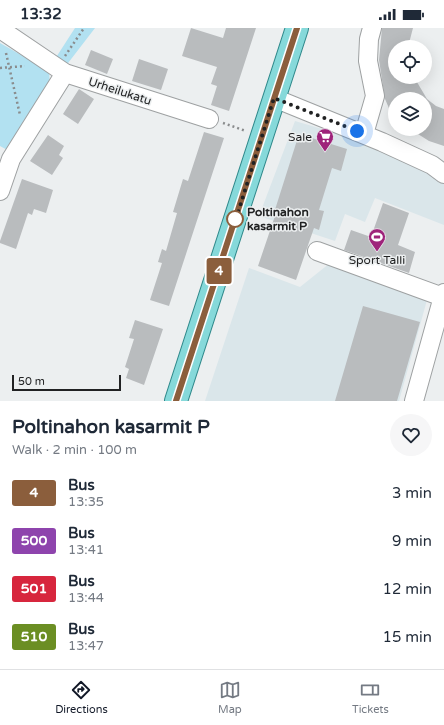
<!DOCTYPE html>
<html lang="en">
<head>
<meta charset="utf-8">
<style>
	body { margin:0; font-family:"Varela Round",sans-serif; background:#f6f6f7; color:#1f2937; height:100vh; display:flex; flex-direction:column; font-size:15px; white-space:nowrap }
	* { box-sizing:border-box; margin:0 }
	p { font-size:13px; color:#747a83 }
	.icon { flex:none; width:22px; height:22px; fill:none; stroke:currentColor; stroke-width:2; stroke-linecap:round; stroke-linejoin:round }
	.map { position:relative; height:373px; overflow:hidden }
	.panel { display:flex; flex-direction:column; background:#fff; flex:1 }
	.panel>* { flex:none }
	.badge { padding:0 8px; border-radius:3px; font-size:14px; line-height:26px }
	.buttons { position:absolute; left:388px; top:12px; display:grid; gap:8px }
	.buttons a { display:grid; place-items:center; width:44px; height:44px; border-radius:50%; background:#fff; box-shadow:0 4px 16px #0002; font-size:20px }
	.scale { position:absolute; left:12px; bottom:10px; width:109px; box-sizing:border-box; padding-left:4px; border:2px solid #212223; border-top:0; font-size:11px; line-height:14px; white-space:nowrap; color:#212223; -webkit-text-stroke:3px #eceff0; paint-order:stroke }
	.you { position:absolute; width:20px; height:20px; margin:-10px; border:3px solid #fff; border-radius:50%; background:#1a73e8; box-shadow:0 0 0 6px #1a73e833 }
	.map>.badge { position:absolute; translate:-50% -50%; box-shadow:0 0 0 2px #fff }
	.round { display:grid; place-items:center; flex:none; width:42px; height:42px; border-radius:21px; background:#f6f6f7 }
	.summary { display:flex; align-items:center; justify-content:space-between; height:68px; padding:0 12px }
	h1 { font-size:19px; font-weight:700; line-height:30px }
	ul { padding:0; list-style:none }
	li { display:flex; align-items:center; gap:12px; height:48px; padding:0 12px }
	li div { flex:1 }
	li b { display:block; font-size:15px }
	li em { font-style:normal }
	li .badge { min-width:44px; font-weight:700; text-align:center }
	.status { display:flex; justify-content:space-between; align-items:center; height:28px; padding:0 20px; background:#fff; direction:ltr }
	.status svg { height:11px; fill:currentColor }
	.dock { display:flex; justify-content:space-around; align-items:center; height:56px; border-top:1px solid #e0e1e3; background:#fff; font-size:11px; color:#747a83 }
	.dock a { display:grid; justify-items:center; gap:2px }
	.dock .active { color:#111827 }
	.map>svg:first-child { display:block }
	.built { fill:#dae6ea }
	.green { fill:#b2e1f1 }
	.building { fill:#b9bcbe }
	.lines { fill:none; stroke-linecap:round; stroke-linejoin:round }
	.minor-casing { stroke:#9ea1a2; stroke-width:20 }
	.major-casing { stroke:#2f888a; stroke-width:24 }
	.path { stroke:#8a8c8d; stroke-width:2.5; stroke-dasharray:2 3; stroke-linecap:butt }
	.minor { stroke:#fff; stroke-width:18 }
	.major { stroke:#86d9da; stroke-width:22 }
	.line-casing { stroke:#fff; stroke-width:9 }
	.line { stroke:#8b5e3c; stroke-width:6 }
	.walk { stroke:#212223; stroke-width:4; stroke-dasharray:0 7.2 }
	.stop-dot { fill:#fff; stroke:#8b5e3c; stroke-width:2 }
	.labels { text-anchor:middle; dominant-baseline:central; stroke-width:3; stroke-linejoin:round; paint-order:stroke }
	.street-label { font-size:12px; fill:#212223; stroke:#eceff0 }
	.poi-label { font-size:12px; fill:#212223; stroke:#eceff0; text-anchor:end }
	.stop-label { font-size:12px; font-weight:bold; fill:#212223; stroke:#eceff0; text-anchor:start }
</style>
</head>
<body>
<div class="status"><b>13:32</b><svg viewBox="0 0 49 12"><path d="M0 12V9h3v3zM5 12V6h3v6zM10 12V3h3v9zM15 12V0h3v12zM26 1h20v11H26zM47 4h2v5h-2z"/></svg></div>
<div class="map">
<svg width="444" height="373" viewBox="0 0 444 373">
	<rect width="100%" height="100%" fill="#eceff0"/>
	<path class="built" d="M295,93L346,108L411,134L444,154V197L375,170L365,194L345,186L335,213L259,188Z
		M330,235L427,272L399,373H205L249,240L300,259Z"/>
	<path class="green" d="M75,0H95L65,39L55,31Z
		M0,15L49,43L50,58L11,124L0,118Z"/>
	<path class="building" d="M191,0L223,10L226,0H256L229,83L211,77L217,58L211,56L217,39L182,28Z
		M382,0H413L408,19H395V49H414L427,71L436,78L444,81V118L429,113L410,101H425V71H395V94L385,71L379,32Z
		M91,22L113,31L107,46L85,37Z
		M139,31L168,41L161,62L132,53Z
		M79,61L94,71L78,96L63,86Z
		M204,104L224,110L169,278L150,272L162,235L158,234L162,221L166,223L177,185L173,184L183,151L188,153Z
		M299,106L347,121L341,143L332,140L319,182L324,183L319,202L314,200L296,252L258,238L275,188H273Z
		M48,107L64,118L59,127L63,130L52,147L30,133Z
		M22,151L53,162L46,185L34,181L32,187L28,185L16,221L0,215V213Z
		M383,175L409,185L398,217L415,224L409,245L344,222L351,202L371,209Z
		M363,278L420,294L397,373H335Z
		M135,292L163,301L144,357L126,350L129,341L125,339L134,311L129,310Z"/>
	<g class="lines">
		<g class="minor-casing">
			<path id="minor" d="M0,1L65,45L209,91
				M274,70L382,114L432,137L444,146
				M364,106L375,68L368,33L369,11L372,0
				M0,163L11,131L65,45
				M317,223L443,269
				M414,373L444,265"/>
		</g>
		<g class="major-casing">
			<path id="major" d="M176,373L297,0"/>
		</g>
		<path class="path" d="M6,25L20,87
			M65,28L84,0
			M0,40L25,38
			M223,95L246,103"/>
		<use href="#minor" class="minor"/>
		<use href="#major" class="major"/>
	</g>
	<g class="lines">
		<g class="line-casing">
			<path id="line" d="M176,373L297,0"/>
		</g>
		<use href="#line" class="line"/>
		<path class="walk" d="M235,191V194L274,70L357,103"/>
	</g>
	<defs>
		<g id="supermarket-pin" transform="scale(0.9)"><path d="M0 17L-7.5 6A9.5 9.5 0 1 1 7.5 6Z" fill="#9e237a" stroke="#eceff0"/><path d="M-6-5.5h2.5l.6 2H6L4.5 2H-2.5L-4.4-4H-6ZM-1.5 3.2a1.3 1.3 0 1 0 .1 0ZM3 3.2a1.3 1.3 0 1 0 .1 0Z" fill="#fff"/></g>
		<g id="stadium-pin" transform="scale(0.9)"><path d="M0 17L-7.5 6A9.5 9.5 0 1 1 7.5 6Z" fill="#9e237a" stroke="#eceff0"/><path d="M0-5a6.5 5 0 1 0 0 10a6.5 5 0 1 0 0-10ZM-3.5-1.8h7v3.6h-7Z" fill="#fff"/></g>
	</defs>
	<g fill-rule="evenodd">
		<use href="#supermarket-pin" x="325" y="109"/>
		<use href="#stadium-pin" x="377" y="209"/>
	</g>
	<circle class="stop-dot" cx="235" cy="191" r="8"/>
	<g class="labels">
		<g class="street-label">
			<text transform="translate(120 63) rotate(18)">Urheilukatu</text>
		</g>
		<g class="poi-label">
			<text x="312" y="109">Sale</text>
			<text x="377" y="232" text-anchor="middle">Sport Talli</text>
		</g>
		<g class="stop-label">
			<text x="247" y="184">Poltinahon<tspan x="247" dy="14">kasarmit P</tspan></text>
		</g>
	</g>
</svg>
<div class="buttons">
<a><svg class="icon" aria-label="locate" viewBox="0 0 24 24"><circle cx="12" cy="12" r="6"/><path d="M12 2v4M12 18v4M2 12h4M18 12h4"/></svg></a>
<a><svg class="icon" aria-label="layers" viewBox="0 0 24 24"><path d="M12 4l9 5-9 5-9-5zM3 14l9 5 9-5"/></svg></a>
</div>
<div class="scale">50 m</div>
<div class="you" style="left:357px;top:103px"></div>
<b class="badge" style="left:219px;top:243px;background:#8b5e3c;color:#fff">4</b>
</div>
<section class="panel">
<div class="summary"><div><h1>Poltinahon kasarmit P</h1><p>Walk · 2 min · 100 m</p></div><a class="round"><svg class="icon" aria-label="heart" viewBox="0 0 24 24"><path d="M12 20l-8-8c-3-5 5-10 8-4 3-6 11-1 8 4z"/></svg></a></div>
<ul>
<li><span class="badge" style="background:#8b5e3c;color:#fff">4</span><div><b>Bus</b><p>13:35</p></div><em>3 min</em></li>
<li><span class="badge" style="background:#8e44ad;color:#fff">500</span><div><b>Bus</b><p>13:41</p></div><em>9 min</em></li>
<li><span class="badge" style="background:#d7263d;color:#fff">501</span><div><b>Bus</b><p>13:44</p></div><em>12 min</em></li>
<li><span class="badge" style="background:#6b8e23;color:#fff">510</span><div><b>Bus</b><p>13:47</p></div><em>15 min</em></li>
</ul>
</section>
<nav class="dock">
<a class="active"><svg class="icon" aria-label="directions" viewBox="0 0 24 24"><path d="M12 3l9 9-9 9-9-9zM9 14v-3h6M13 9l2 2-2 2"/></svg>Directions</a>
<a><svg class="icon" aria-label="map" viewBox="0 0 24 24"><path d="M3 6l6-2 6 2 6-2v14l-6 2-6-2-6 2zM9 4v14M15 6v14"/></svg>Map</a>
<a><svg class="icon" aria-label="tickets" viewBox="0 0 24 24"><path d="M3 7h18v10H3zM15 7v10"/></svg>Tickets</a>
</nav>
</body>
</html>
